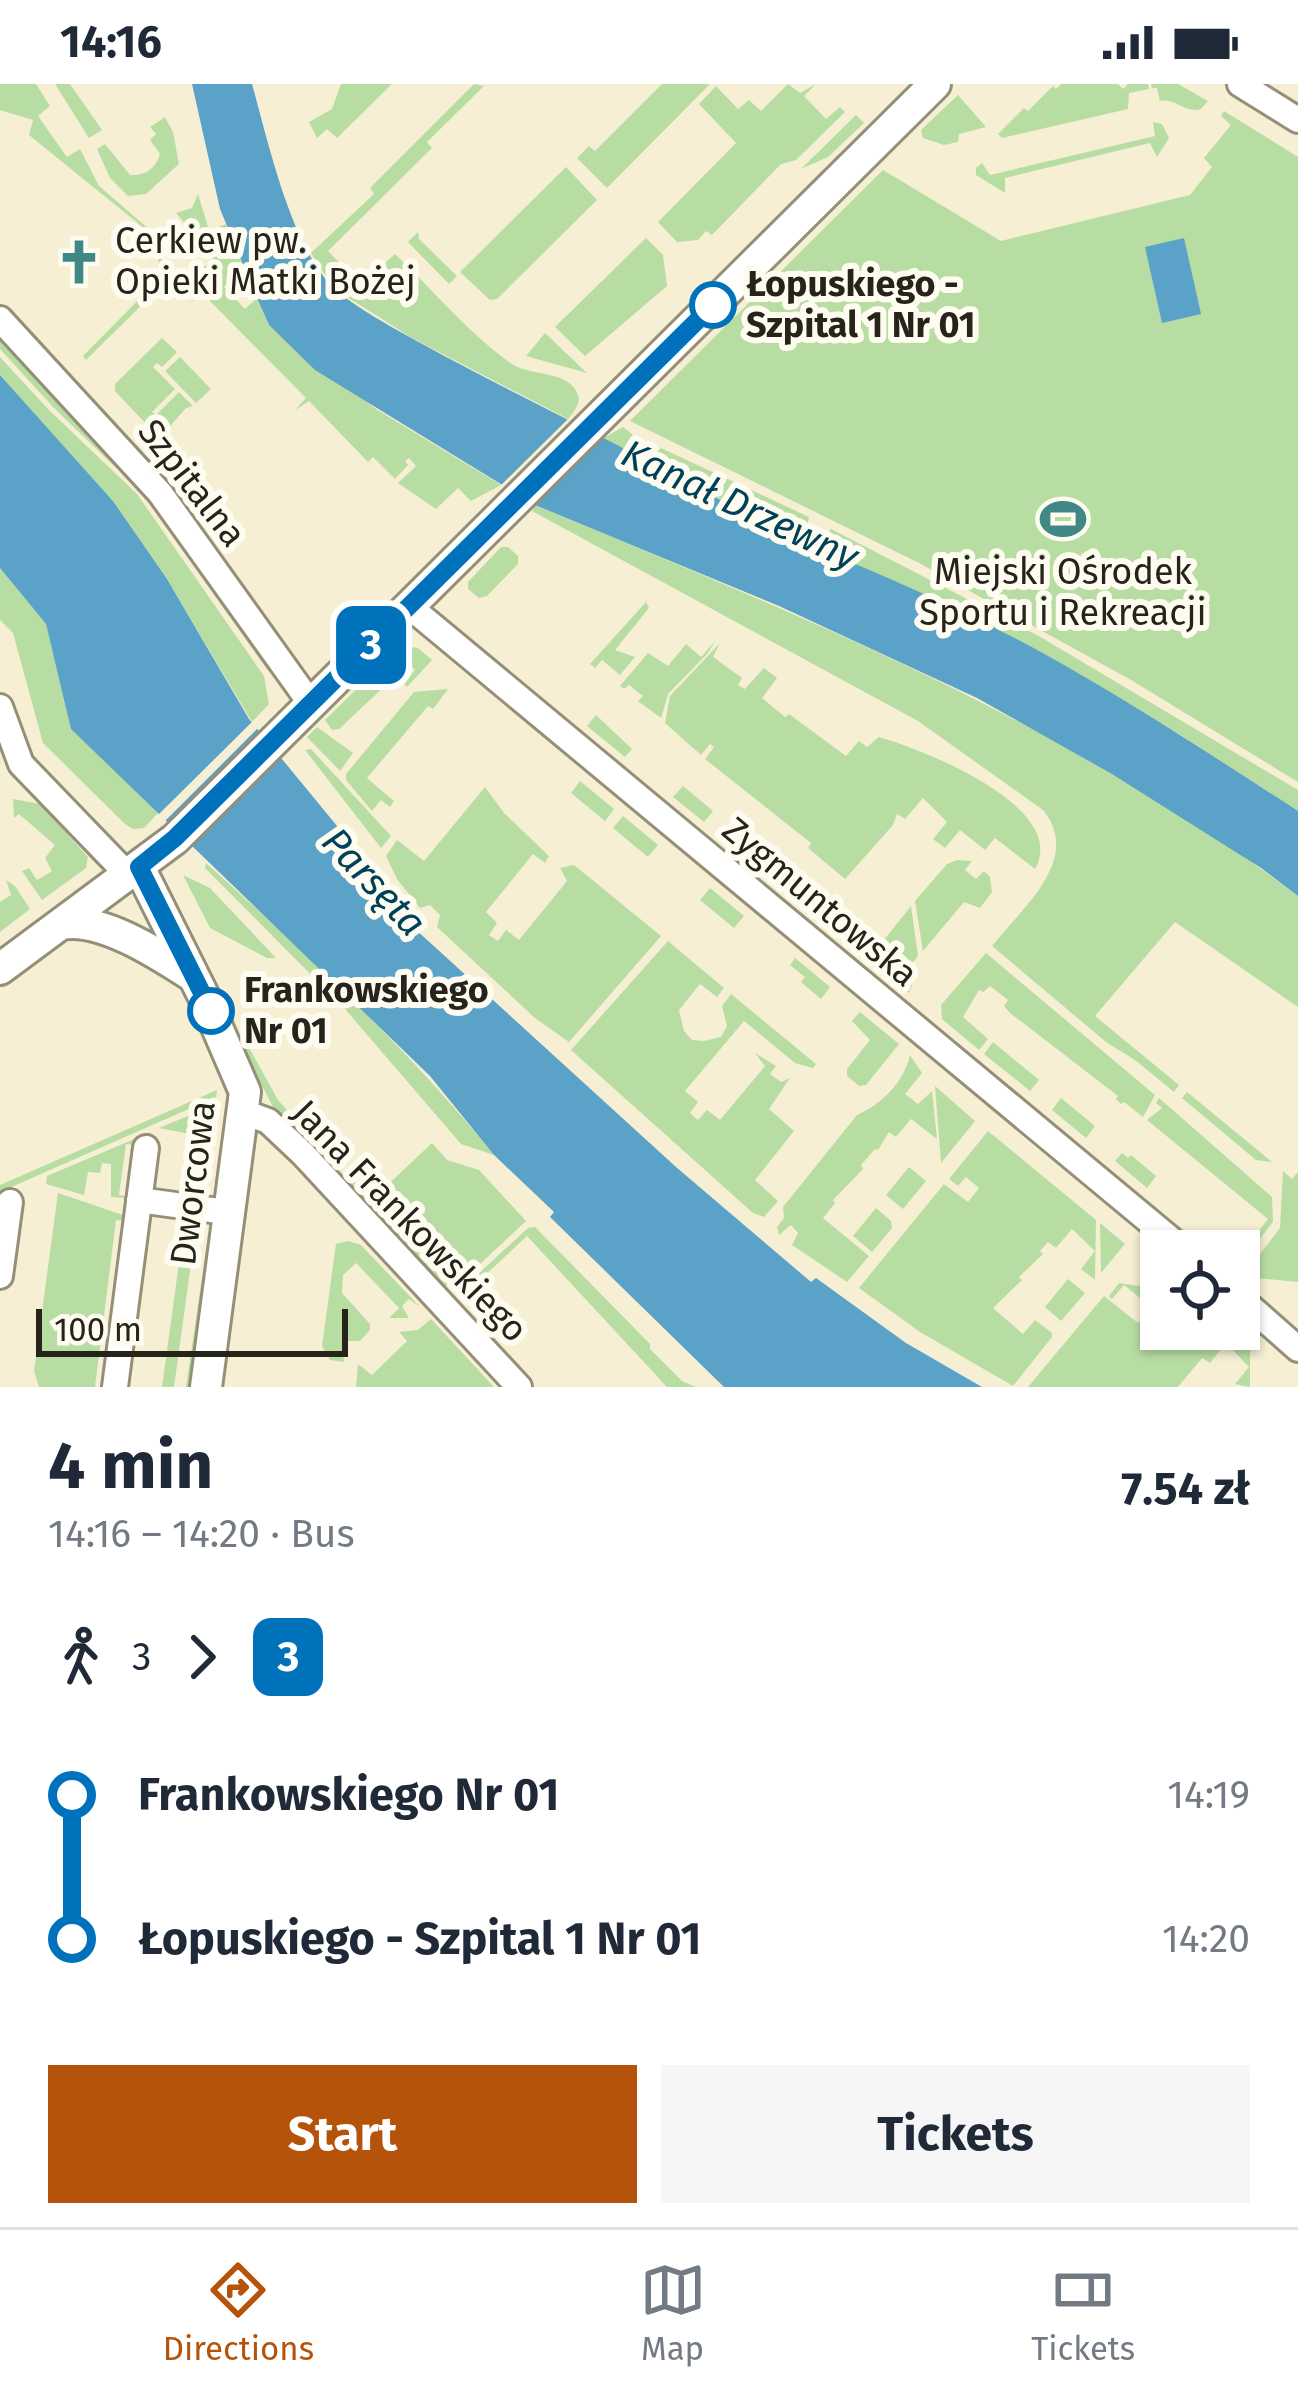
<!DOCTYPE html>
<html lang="en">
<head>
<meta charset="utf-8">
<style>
	body { margin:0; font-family:"Fira Sans",sans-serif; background:#f6f6f7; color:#1f2937; height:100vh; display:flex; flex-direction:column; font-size:45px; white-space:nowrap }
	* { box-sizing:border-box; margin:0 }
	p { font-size:39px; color:#747a83 }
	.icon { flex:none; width:66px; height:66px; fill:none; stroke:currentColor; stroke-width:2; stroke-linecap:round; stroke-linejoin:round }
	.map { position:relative; height:1303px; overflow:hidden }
	.side { display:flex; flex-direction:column; background:#fff; flex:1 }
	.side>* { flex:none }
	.badge { padding:0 24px; border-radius:18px; font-size:42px; line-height:78px }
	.fabs { position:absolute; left:1140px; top:1146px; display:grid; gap:24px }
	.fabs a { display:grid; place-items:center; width:120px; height:120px; border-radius:0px; background:#fff; box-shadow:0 3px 9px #0004; font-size:60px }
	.scale { position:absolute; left:36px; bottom:30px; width:312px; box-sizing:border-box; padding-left:12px; border:6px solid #26241a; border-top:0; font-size:33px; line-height:42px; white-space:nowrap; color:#26241a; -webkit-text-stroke:9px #fefcf1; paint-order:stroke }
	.map>.badge { position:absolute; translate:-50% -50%; box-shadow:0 0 0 6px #fff }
	.legs { display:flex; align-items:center; gap:18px; height:132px; padding:0 48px; font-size:39px }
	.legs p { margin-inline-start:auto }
	.headline { display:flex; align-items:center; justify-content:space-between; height:204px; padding:0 48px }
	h1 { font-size:66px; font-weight:700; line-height:90px }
	.action { display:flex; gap:24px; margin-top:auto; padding:24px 48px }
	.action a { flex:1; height:138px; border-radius:0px; background:#b45309; color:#fff; font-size:48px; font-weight:700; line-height:138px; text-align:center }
	.action a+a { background:#f6f6f7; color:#1f2937 }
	ul { padding:0 48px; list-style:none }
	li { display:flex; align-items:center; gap:42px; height:144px; font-size:45px }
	li i { display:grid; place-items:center; width:18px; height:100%; margin:0 15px; background:currentColor }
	li i::after { content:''; width:30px; height:30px; margin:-15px; border:9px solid; border-radius:50%; background:#fff }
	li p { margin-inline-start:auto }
	li:first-child i { background:linear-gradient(#0000 50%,currentColor 0) }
	li:last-child i { background:linear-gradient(currentColor 50%,#0000 0) }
	.status { display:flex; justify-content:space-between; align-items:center; height:84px; padding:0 60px; background:#fff; direction:ltr }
	.status svg { height:33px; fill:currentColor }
	.tabs { display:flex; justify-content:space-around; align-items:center; height:168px; border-top:3px solid #e0e1e3; background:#fff; font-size:33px; color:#747a83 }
	.tabs a { display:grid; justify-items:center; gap:6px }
	.tabs .active { color:#b45309 }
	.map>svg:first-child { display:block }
	.green { fill:#b8dda2 }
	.water { fill:#5aa2c7 }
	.pier { fill:#f6efd4 }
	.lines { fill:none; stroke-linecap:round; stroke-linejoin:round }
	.minor-casing { stroke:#968f77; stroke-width:30 }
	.tertiary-casing { stroke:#968f77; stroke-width:36 }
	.minor { stroke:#fff; stroke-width:24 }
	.tertiary { stroke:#fff; stroke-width:30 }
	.line-1-casing { stroke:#fff; stroke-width:27 }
	.line-1 { stroke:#0072bc; stroke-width:18 }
	.stop-1-dot { fill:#fff; stroke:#0072bc; stroke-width:6 }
	.labels { text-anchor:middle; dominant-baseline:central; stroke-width:12; stroke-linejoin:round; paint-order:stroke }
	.poi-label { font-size:36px; fill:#26241a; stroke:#fefcf1; text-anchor:start }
	.stop-label { font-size:36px; font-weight:bold; fill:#26241a; stroke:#fefcf1; text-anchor:start }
	.street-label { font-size:36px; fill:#26241a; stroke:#fefcf1 }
	.water-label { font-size:39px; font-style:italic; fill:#004059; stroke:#fefcf1 }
</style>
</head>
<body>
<div class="status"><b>14:16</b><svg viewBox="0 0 49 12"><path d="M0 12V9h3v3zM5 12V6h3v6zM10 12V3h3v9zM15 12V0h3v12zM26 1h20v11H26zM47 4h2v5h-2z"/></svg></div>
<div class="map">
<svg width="1298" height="1303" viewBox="0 0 1298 1303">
	<rect width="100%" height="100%" fill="#f6efd4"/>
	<path class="green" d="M0,0H36L50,22L38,32L67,73L80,65L99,102L157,152L167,196L86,276L83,272L161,193L155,153L29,51L33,36L0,26Z
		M55,0H70L102,46L89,54Z
		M341,0H392L337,54L327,45L317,54L309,38L332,25Z
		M474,0L484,2L427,58L432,64L328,167L361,201L395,170C433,206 469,250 512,280C529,292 570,286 578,311C581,320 573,329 568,335L412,254L333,204L311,169L374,110L370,104Z
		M662,0H710L607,104L577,74L589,62L595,67Z
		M788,0L800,9L816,0L804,12L826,35L840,23L845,28L796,76L781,80L712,151L706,147L698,156L677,158L658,138L736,59L699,20L716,2L738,25L749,16L761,27Z
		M1061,0H1118L1123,5L1128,0H1148L1149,5L1129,9L1128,25L1002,54L998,50L1024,24L1028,27L1053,2L1056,5Z
		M1151,0H1178L1208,17L1201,25C1186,30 1176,14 1160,17L1157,4H1152Z
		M958,11L986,43L959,50L958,58L944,61L923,54L921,46Z
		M1224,27L1298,73V698L1131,596L919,479L630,337L883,86L1001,157L1190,111L1212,83L1204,74L1231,41L1221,32Z
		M856,31L864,39L828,73L801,85Z
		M165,33L173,48L179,80L146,110L128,112L110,94L97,65L105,60L130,91C146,92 156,84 160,70L150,56L156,50L150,43Z
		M1153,38L1162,40L1169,54L1157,73L1150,59L1005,94V109L976,91V84L982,79L990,91L1155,52Z
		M566,83L597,116L497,215L490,216L460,188Z
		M198,110L209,146L226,140L244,183L224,203L245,225L257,214L269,241L376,325L501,401L471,417L458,404L436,425L398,399L416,382L409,374L405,377L408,381L395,395L373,373L368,378L309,317L295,326L306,314L203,210L190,219L214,196L203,184L214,173L203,162L192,172L175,153L187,142L176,129L192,124Z
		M418,148L419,155L457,192L449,200L408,158Z
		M646,154L663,171L667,202L585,272L555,243Z
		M0,249L154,416L274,585L269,588L141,408L53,323L0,265Z
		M545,249L587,289L526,272Z
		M162,254L177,268L162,283L157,279L153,283L175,305L152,328L156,331L179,308L193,322L186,324L164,349L154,339L149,343L115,307V300Z
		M0,273L49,326L137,410L264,592L269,620L252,638L167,495L113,417L0,291Z
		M180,273L211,305L196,319L165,287Z
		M623,343L656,369L661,364L809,433L805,453L746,430L660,381L600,356Z
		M535,421C799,531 1068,639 1298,812V923L1175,838L1095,932L1179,1001L1174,1008L1135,976L1106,958L992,862C1022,824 1083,775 1043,726L918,637L532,427Z
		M831,445L1037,551L1298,706V727L1179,650L844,474L845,468L822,459Z
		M501,463H508L518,472V480L487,512L479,514L468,505V498Z
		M0,484L46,540L72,645L158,729L144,744L133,745L125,740L43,659L13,549L0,536Z
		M646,518L649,524L615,566L635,573L620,591L602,576L595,584L590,580Z
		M716,556L707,570L668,610L661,634L638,617L643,612L629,601L624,605L620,602L648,569L668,582L686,560L701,573Z
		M720,559L713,573L742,594L738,601L745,605L764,584L777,594L762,614L785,633L789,630L846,672L859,657L867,663L879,653C924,666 1070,723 1035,785L995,754L985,766L960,746L945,764L933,755L947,738L923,714L905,735L897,730L893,741L845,795L808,764L811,759L705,675L714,663L710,660L701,671L665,639L670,612Z
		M406,562L418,564L432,576L407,603L404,600L415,586L406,577Z
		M373,589L387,594V600L339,645L332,646L325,636Z
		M448,605L433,625L428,622L367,694L394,717L390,723L381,716L372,727L346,696V690L414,608Z
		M596,631L632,665L625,673L587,642Z
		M317,643L353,669L340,687L307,653Z
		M311,665L391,752L381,764L305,666Z
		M580,697L614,725L605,737L571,709Z
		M683,702L713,727L704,738L673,713Z
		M485,703L504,729L549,772L545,779L533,770L486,828L497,839L489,851L498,857L506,846L519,856L567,797L560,784L574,781L661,852L569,958L535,934L437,843L440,831L430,821L420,824L397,795L386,772L397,756L424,777Z
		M13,715L40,720L88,773L86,784L42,816L22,787L29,784L37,796L52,787L45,774L55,761L19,730L14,734Z
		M623,732L658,761L648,773L613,744Z
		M957,776L972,777L965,786L976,795L984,787L990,793L992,808L980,824L964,818L923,867L915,817L947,780Z
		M206,779C308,871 407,964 494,1071L461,1060L345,925L205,784Z
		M183,791L210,804L276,874H267L210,844Z
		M6,796L15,802L30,825L0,848V818L11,811Z
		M710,804L744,832L734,844L700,816Z
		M911,822L918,872L905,888L913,899L909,909L868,876Z
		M668,857L724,904L717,913L700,900L679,926L684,947L692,956L704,957L721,953L727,942L722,922L731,910L816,980L813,984L795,979L744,937L685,1007L698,1018L690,1029L698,1036L707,1026L720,1036L765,982L755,969L776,982L770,990L781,998L790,994L769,1025L794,1047L755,1096L778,1117L764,1133L753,1129L571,966Z
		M986,869L1155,1011L1143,1033L1124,1018L1121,1020L1116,1015L1118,1012L1010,929L1004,922L1008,916L990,902L983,908L979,906L963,933L988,955L979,966L942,935L941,921Z
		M795,874L830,903L821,915L801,898L805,893L790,881Z
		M860,928L899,960L866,1001L859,1002L847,992V985L870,956L852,937Z
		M246,958L278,1016L324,1068L321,1076L273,1023L241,961Z
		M993,958L1039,996L1030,1007L984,970Z
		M910,971L922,989L905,1010L918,1020L932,1007L937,1055L911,1035L896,1053L889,1048L878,1066L875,1065L861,1081L863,1085L833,1116L835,1119L823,1134L869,1172L847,1198L792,1161L798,1149L791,1141L779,1151L777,1143L784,1134L783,1123L857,1031C882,1020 904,998 910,971Z
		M935,1002L975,1037L941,1079Z
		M217,1006L216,1013L0,1108V1101Z
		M1187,1008L1272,1078L1256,1076L1182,1014Z
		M1061,1014L1095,1042L1086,1054L1052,1026Z
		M1159,1014L1272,1113L1273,1138L1241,1179L1239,1167L1221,1165L1231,1153L1245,1164L1268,1135L1147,1036L1162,1024L1156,1019Z
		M205,1025L210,1030L200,1116L182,1114L190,1050L159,1044Z
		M988,1047L1096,1136L1095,1196L1081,1185L1095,1167L1072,1145L1056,1164L1048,1158L1040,1167L1043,1170L1019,1193L1022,1196L993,1224L1023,1250L1035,1236L1052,1249V1253L1013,1302L920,1248L859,1204L944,1100L968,1118L979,1104L966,1093L958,1102L949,1095Z
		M151,1048L152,1063L126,1060L119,1111L131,1113L125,1118L124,1114L111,1113V1080L102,1079L100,1089L88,1088L84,1111L46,1100L47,1092Z
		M432,1059L447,1076L479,1086L526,1137L464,1195L379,1109Z
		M1122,1069L1128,1074L1131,1071L1156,1092L1147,1104L1115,1077Z
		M909,1083L926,1097L903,1125L886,1111Z
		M1283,1087L1292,1095L1298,1088V1198L1256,1194L1247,1187L1280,1144Z
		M347,1090L447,1196L446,1210L338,1091Z
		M58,1109L126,1132V1137L116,1136L95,1303H39L34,1287Z
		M876,1124L891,1137L892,1144L872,1168L853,1152Z
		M211,1132L214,1133L194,1303H186Z
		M1100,1139L1125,1160L1101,1189Z
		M184,1142L195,1150L174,1303H162Z
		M535,1143L650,1260V1265L682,1297L696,1303H667L527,1152L462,1213L463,1204L528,1144Z
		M348,1157L361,1161L420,1223L409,1215L402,1222L409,1234H389L399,1224L356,1179L343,1191L342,1209L370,1240V1246L360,1257H342L344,1278L330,1276L322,1262L336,1160Z
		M1068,1195L1085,1209L1061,1237L1045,1223Z
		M1119,1199L1161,1205V1245H1229L1250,1263V1303L1235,1300L1249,1283L1226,1259L1210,1279L1202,1274L1178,1303H1028L1104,1212L1138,1239L1151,1223L1124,1201L1112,1215L1109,1212Z
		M431,1235L494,1303H356L358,1280L372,1291L407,1257L399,1248L418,1246Z"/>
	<path class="water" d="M192,0H252C268,57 291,163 334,204C358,227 421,259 452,276C550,328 649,375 746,430L745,435C844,474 945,516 1039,567C1128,616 1213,672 1298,727V812L1261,784L1112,690L977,614L779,522L535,421L315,286L269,241L257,214L220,125Z
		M1184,154L1201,230L1162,239L1145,163Z
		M0,291L113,417L167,495L249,635L370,782L414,844L676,1083L811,1198L816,1194L906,1259L982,1303H724L550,1133L554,1128L494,1071L430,992L71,645L46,540L0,484Z"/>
	<path class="pier" d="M568,335L601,355L533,423L499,403Z
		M254,636L259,643L163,739L159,737L156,733Z"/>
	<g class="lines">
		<g class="minor-casing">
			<path id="minor" d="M1240,0L1298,36
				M0,235L160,409L311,620
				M410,523L1185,1167
				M0,623L21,680L128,791
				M244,1028L268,1037L303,1070L519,1303
				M139,1116L219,1127
				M0,1192L10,1118
				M1239,1213L1298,1265
				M115,1303L146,1064"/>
		</g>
		<g class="tertiary-casing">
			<path id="tertiary" d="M139,783L204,913L245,1008L206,1303
				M61,840C101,832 160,871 194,893
				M0,885L175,755L935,0"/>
		</g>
		<use href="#minor" class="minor"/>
		<use href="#tertiary" class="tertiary"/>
	</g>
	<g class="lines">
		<g class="line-1-casing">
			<path id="line-1" d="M211,927L139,783L175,754L713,221"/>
		</g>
		<use href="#line-1" class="line-1"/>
	</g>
	<defs>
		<g id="church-bare" transform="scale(3.6)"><path d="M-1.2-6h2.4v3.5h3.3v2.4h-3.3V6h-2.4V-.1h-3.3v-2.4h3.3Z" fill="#408885" stroke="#fefcf1" stroke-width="2.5" paint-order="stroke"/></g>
		<g id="stadium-bare" transform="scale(3.6)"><path d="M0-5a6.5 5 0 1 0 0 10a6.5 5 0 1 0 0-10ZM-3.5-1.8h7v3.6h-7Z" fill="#408885" stroke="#fefcf1" stroke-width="2.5" paint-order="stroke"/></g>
	</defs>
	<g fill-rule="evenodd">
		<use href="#church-bare" x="79" y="178"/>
		<use href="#stadium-bare" x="1063" y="435"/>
	</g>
	<g class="stop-1-dot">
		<circle cx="713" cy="221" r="21"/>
		<circle cx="211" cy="927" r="21"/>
	</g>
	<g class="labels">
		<g class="poi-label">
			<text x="115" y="157">Cerkiew pw.<tspan x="115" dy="41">Opieki Matki Bożej</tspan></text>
			<text x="1063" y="488" text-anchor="middle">Miejski Ośrodek<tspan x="1063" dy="41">Sportu i Rekreacji</tspan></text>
		</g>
		<g class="stop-label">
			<text x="746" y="200">Łopuskiego -<tspan x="746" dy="41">Szpital 1 Nr 01</tspan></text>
			<text x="244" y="906">Frankowskiego<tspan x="244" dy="41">Nr 01</tspan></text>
		</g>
		<g class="street-label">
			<text transform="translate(192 399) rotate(52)">Szpitalna</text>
			<text transform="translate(820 818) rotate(40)">Zygmuntowska</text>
			<text transform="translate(193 1099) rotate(-83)">Dworcowa</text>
			<text transform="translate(410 1137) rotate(46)">Jana Frankowskiego</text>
		</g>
		<g class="water-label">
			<text transform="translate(740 421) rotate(25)">Kanał Drzewny</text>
			<text transform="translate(374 798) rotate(47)">Parsęta</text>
		</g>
	</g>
</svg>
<div class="fabs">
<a><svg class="icon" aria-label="locate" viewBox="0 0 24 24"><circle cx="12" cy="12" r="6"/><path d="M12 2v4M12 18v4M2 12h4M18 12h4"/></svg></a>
</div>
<div class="scale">100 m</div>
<b class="badge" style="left:371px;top:561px;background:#0072bc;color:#fff">3</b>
</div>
<section class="side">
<div class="headline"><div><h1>4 min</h1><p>14:16 – 14:20 · Bus</p></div><b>7.54 zł</b></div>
<div class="legs"><svg class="icon" aria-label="walk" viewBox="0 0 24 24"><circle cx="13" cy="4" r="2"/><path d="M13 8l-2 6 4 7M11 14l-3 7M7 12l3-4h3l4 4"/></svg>3<svg class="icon" aria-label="forward" viewBox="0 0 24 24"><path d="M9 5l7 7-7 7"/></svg><b class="badge" style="background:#0072bc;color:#fff">3</b></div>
<ul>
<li><i style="color:#0072bc"></i><b>Frankowskiego Nr 01</b><p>14:19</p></li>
<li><i style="color:#0072bc"></i><b>Łopuskiego - Szpital 1 Nr 01</b><p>14:20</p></li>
</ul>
<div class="action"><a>Start</a><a>Tickets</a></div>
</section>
<nav class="tabs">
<a class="active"><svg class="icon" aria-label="directions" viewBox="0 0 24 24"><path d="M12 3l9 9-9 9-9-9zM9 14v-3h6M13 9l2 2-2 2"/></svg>Directions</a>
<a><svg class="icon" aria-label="map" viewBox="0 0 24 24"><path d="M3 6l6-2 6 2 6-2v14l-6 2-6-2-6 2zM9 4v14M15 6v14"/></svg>Map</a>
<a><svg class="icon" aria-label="tickets" viewBox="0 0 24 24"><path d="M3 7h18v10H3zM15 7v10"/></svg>Tickets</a>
</nav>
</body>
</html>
